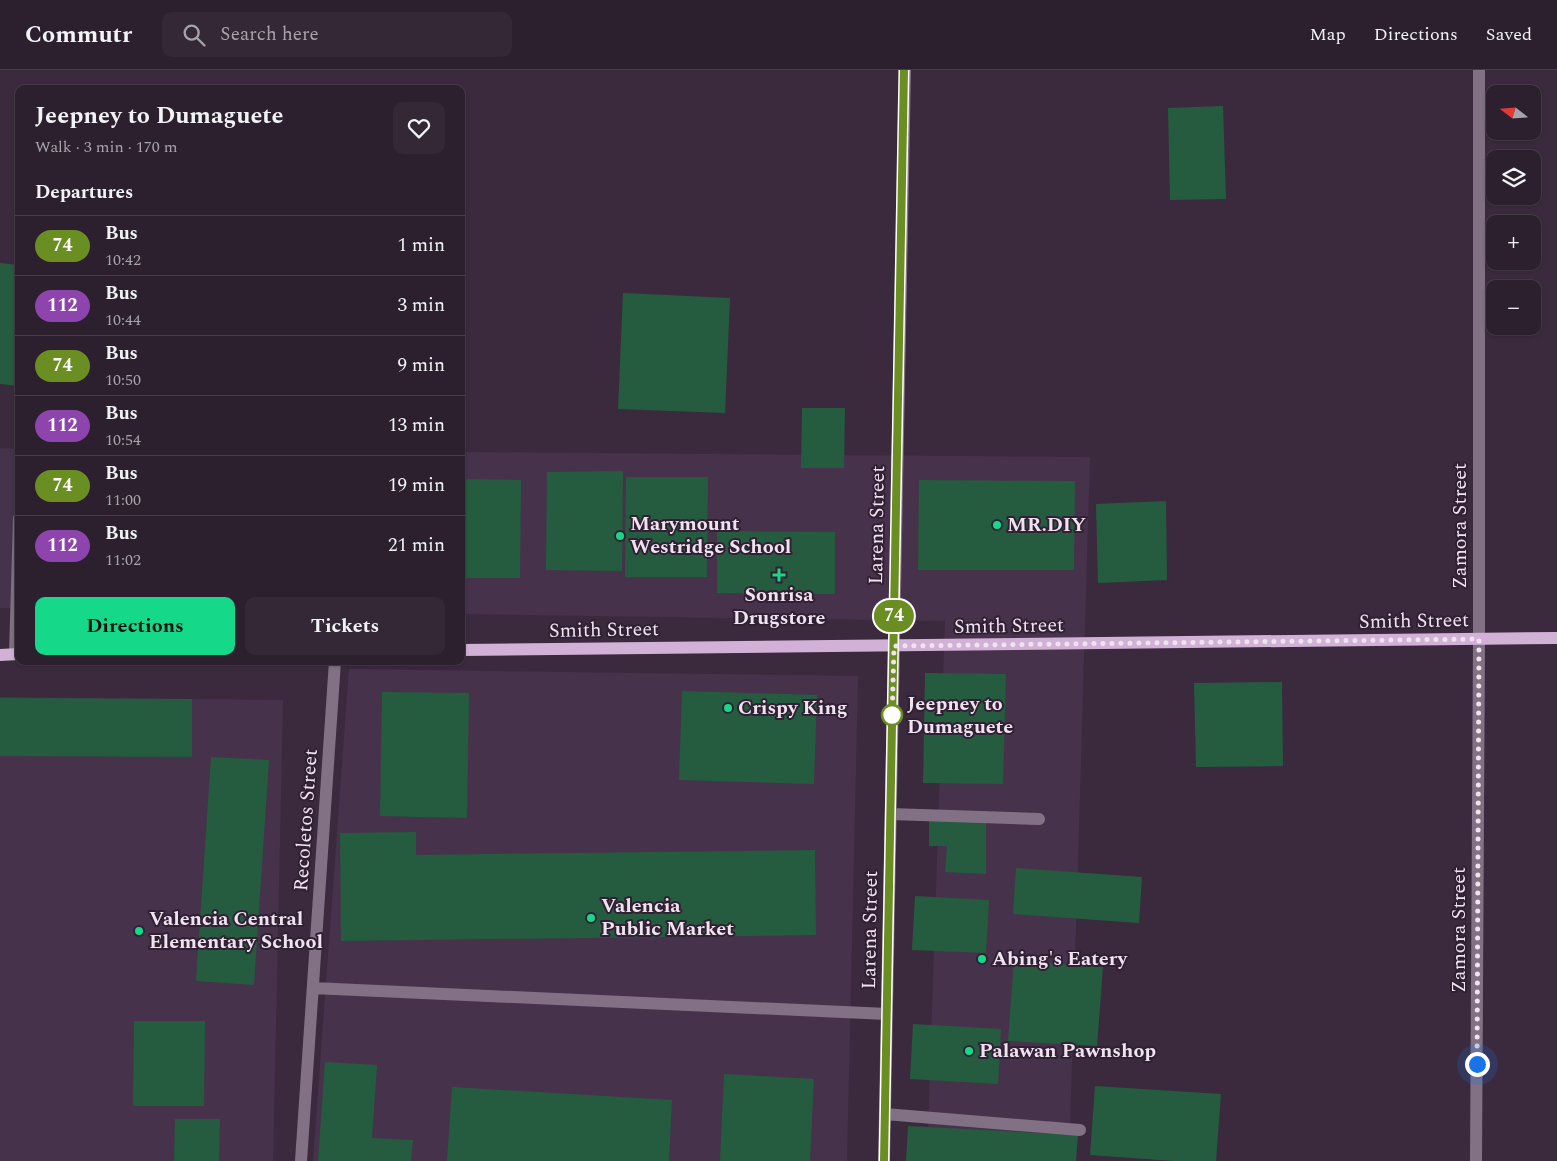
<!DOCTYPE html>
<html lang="en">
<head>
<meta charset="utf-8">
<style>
	body { margin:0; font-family:Spectral,serif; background:#342836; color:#f1f3f6; height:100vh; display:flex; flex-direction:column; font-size:19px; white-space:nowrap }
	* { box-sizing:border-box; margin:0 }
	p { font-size:16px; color:#a6a3aa }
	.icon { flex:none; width:28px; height:28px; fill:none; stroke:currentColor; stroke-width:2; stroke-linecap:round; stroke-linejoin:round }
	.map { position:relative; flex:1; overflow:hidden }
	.side { position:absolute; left:15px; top:15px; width:450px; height:580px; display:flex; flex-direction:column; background:#2c202e; border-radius:10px; box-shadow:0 1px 4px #0004,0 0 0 1px #483e4a }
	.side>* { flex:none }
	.badge { padding:0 10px; border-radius:16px; font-size:18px; line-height:32px }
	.needle { width:32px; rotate:287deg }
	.buttons { position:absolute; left:1486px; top:15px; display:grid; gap:10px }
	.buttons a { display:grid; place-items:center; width:55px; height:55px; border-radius:10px; background:#2c202e; box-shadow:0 1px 4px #0004,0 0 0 1px #483e4a; font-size:25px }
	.you { position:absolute; width:25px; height:25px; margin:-12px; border:4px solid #fff; border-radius:50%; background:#1a73e8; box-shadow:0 0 0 8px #1a73e833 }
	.map>.badge { position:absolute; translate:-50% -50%; box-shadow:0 0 0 2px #fff }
	h2 { padding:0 20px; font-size:19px; line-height:45px }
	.round { display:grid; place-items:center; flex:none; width:52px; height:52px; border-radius:10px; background:#342836 }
	.overview { display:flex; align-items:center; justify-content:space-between; height:85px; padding:0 20px }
	h1 { font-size:24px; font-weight:700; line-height:38px }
	.button { display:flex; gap:10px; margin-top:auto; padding:10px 20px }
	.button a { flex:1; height:58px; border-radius:10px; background:#15d989; color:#111; font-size:20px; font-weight:700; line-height:58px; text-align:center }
	.button a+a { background:#342836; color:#f1f3f6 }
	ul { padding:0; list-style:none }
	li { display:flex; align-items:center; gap:15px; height:60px; padding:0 20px; border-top:1px solid #483e4a }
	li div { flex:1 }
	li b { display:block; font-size:19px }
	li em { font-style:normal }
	li .badge { min-width:55px; font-weight:700; text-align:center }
	header { display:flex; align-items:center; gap:30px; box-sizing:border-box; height:70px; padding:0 25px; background:#2c202e; border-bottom:1px solid #483e4a }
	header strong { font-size:24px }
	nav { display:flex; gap:28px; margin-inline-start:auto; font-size:18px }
	.search { width:350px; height:45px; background:#342836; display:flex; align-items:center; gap:12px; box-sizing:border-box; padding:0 18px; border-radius:10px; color:#a6a3aa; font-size:19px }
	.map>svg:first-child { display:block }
	.built { fill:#47324b }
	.building { fill:#255c3f }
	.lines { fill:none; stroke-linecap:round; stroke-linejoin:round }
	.minor { stroke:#827184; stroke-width:12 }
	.major { stroke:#d2b1d7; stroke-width:12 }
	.line-casing { stroke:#fff; stroke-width:11 }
	.line { stroke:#6b8e23; stroke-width:8 }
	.walk { stroke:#efe3f0; stroke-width:5; stroke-dasharray:0 9 }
	.poi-dot { fill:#15d989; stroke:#312034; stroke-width:2 }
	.stop-dot { fill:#fff; stroke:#6b8e23; stroke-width:2.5 }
	.labels { text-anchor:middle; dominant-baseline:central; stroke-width:4; stroke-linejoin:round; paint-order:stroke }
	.poi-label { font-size:20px; font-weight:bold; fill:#efe3f0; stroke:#312034; text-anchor:start }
	.street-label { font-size:20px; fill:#efe3f0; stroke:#312034 }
	.stop-label { font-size:20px; font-weight:bold; fill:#efe3f0; stroke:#312034; text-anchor:start }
</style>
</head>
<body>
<header>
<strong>Commutr</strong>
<div class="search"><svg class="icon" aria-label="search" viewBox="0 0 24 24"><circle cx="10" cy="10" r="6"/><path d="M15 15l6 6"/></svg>Search here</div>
<nav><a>Map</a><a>Directions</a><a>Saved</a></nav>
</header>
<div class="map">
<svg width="1557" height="1091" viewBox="0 0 1557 1091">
	<rect width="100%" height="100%" fill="#3b2a3e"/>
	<path class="built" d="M0,378L19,379V538H0Z
		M461,382L1090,387L1069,1091H927L945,551L461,544Z
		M349,599L858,606L847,1091H313Z
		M0,627L283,630L273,1091H0Z"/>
	<path class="building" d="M1223,36L1226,129L1170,130L1168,38Z
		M0,193L19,195V316L0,314Z
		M623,223L730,228L725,343L618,339Z
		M802,338H845L844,398H801Z
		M623,401L622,501L546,500L547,402Z
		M626,407H708L707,507H625Z
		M464,409L521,410L520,508H463Z
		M919,410L1075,411L1074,500H918Z
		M1166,431L1167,510L1098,513L1096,434Z
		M717,461L835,462V524L717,523Z
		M925,603L1006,604L1003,714L923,713Z
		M1282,612L1283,696L1196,697L1194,613Z
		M682,621L817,625L814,714L679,710Z
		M382,622L469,623L467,748L380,746Z
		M0,628L192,629V687L0,686Z
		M211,687L269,690L254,915L196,911Z
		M929,750L986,751V804L945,802L947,776H929Z
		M416,762V785L815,780L816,865L341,871L340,763Z
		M1016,798L1142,807L1139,853L1013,844Z
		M915,826L989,830L986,883L912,880Z
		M1014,890L1103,897L1097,976L1008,971Z
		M134,951H205L204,1036H133Z
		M913,954L1001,959L998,1014L910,1009Z
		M325,992L377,995L372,1068L413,1070L411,1091H318Z
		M724,1004L814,1009L810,1091H720Z
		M1095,1016L1221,1024L1216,1091H1174L1090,1085Z
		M452,1017L672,1030L669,1091H447Z
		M175,1049H220L219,1091H174Z
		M908,1056L1078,1065L1076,1091H906Z"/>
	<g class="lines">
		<path class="minor" d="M15,584L19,448
			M891,744L1039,749
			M313,918L887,944
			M885,1044L1080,1060
			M301,1091L335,591
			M884,1091L905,0
			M1476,1091L1479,569V0"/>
		<path class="major" d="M461,580L1557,568
			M0,585L19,584"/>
	</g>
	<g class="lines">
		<g class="line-casing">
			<path id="line" d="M884,1091L904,0"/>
		</g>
		<use href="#line" class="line"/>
		<path class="walk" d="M892,645V650L894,576L1479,569L1477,994"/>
	</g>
	<g class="poi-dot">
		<circle cx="997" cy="455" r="5"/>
		<circle cx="620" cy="466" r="5"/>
		<path d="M776.5 497.5h5v5h5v5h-5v5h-5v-5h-5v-5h5z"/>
		<circle cx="728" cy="638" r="5"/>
		<circle cx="591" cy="848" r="5"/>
		<circle cx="139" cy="861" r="5"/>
		<circle cx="982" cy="889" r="5"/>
		<circle cx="969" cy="981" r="5"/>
	</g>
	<circle class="stop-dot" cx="892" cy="645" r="10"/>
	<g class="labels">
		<g class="poi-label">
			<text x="630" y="454">Marymount<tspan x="630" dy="23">Westridge School</tspan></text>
			<text x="1007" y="455">MR.DIY</text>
			<text x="779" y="525" text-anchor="middle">Sonrisa<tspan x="779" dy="23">Drugstore</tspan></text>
			<text x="738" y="638">Crispy King</text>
			<text x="601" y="836">Valencia<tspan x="601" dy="23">Public Market</tspan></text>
			<text x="149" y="849">Valencia Central<tspan x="149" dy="23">Elementary School</tspan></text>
			<text x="992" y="889">Abing's Eatery</text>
			<text x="979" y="981">Palawan Pawnshop</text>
		</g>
		<g class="street-label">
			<text transform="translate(877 455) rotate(-89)">Larena Street</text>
			<text transform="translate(1460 456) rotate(-90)">Zamora Street</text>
			<text transform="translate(1414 551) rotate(-1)">Smith Street</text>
			<text transform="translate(1009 556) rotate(-1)">Smith Street</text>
			<text transform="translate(604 560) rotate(-1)">Smith Street</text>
			<text transform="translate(306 750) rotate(-86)">Recoletos Street</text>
			<text transform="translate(870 860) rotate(-89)">Larena Street</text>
			<text transform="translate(1459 860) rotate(-90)">Zamora Street</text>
		</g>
		<g class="stop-label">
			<text x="907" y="634">Jeepney to<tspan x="907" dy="23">Dumaguete</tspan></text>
		</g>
	</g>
</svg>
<div class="buttons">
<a><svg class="needle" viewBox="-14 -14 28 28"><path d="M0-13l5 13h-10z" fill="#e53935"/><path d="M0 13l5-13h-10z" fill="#a6a3aa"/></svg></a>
<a><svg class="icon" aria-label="layers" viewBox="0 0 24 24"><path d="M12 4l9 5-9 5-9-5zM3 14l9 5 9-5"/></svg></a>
<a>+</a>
<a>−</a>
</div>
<div class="you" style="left:1477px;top:994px"></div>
<b class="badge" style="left:894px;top:546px;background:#6b8e23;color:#fff">74</b>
<section class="side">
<div class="overview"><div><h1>Jeepney to Dumaguete</h1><p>Walk · 3 min · 170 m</p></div><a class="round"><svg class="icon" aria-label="heart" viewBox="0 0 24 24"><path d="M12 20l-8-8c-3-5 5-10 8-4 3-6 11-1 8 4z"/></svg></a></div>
<h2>Departures</h2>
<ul>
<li><span class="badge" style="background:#6b8e23;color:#fff">74</span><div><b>Bus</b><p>10:42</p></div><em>1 min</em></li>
<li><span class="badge" style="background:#8e44ad;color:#fff">112</span><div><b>Bus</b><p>10:44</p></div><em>3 min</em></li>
<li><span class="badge" style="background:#6b8e23;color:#fff">74</span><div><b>Bus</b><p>10:50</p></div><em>9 min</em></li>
<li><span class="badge" style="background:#8e44ad;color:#fff">112</span><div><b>Bus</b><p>10:54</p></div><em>13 min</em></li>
<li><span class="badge" style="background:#6b8e23;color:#fff">74</span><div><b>Bus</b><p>11:00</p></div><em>19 min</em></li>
<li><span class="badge" style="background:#8e44ad;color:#fff">112</span><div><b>Bus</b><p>11:02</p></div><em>21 min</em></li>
</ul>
<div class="button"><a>Directions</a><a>Tickets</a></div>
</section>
</div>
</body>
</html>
